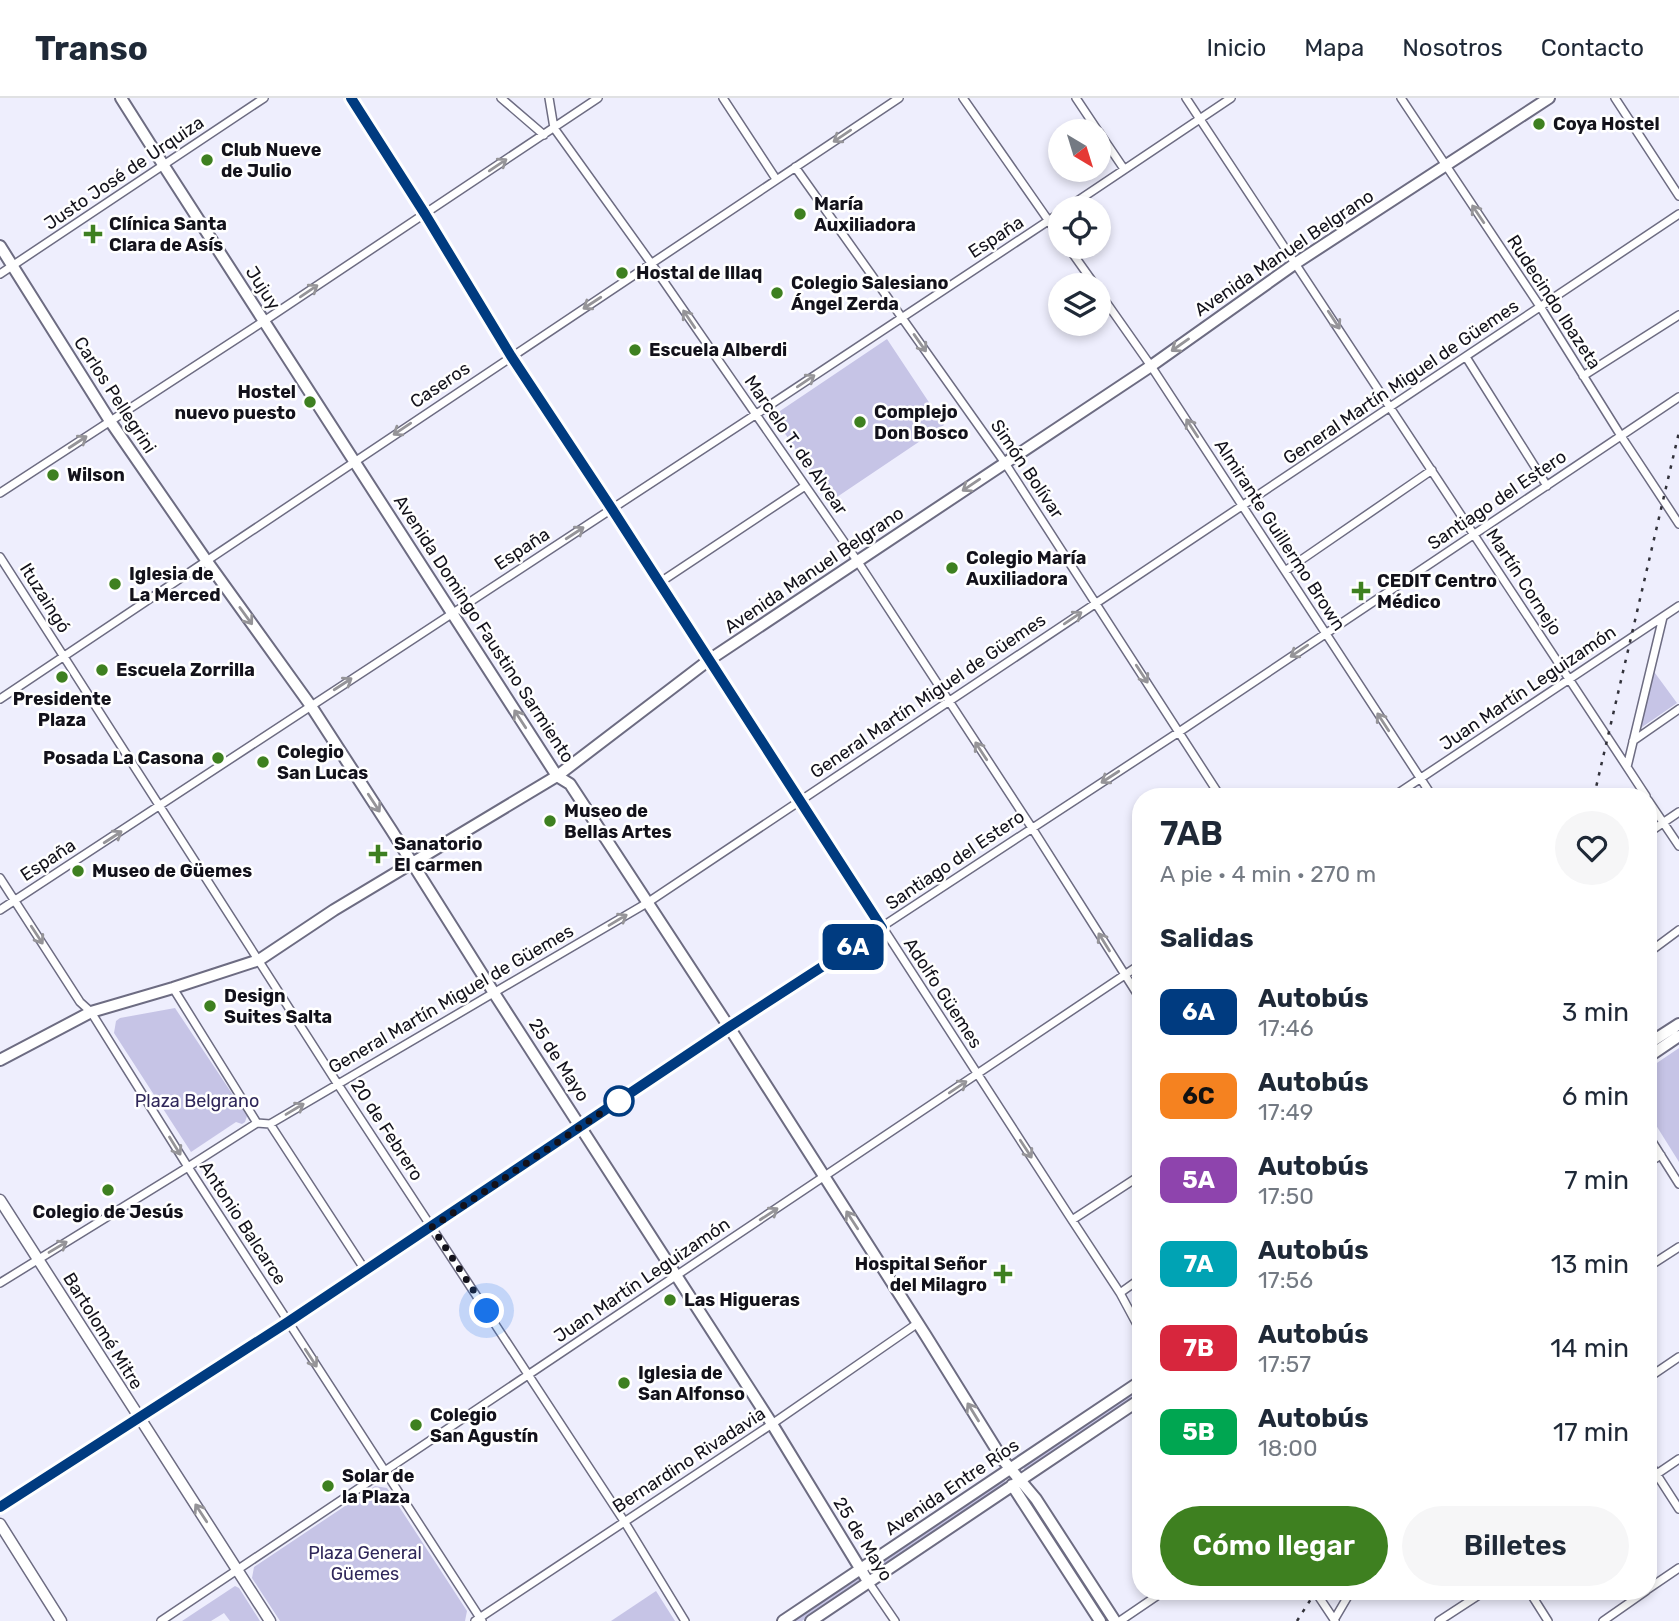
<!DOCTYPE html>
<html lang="es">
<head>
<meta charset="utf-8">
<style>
	body { margin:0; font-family:Rubik,sans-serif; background:#f6f6f7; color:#1f2937; height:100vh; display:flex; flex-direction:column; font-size:26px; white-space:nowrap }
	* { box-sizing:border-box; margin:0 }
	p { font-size:23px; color:#747a83 }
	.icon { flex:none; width:38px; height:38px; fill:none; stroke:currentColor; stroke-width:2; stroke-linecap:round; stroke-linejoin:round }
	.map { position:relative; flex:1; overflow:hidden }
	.drawer { position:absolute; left:1132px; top:690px; width:525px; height:812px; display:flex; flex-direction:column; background:#fff; border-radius:28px; box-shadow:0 4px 10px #0003 }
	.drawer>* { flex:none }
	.badge { padding:0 14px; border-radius:10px; font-size:24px; line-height:46px }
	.needle { width:46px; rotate:142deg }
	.controls { position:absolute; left:1048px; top:21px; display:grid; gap:14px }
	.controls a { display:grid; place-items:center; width:63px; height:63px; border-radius:50%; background:#fff; box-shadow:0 4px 10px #0003; font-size:35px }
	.you { position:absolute; width:35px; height:35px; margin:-18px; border:5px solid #fff; border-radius:50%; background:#1a73e8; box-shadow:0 0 0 10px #1a73e833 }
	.map>.badge { position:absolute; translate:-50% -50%; box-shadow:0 0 0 4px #fff }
	h2 { padding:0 28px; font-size:26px; line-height:63px }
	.round { display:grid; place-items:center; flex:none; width:74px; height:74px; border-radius:37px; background:#f6f6f7 }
	.head { display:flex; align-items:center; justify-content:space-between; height:119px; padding:0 28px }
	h1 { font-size:33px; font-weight:600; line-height:52px }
	.action { display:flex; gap:14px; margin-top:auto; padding:14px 28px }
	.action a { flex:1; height:80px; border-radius:42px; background:#3e8020; color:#fff; font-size:28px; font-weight:600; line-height:80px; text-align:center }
	.action a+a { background:#f6f6f7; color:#1f2937 }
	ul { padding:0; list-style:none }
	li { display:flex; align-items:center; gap:21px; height:84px; padding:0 28px }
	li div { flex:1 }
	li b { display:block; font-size:26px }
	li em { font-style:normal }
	li .badge { min-width:77px; font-weight:700; text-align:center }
	header { display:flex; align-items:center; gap:42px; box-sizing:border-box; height:98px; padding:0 35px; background:#fff; border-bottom:2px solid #e0e1e3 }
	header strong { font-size:33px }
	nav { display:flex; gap:38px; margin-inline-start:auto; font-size:24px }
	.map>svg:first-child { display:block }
	.green { fill:#c6c4e6 }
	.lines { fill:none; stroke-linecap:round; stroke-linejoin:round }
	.minor-casing { stroke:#6d6c82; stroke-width:10 }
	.tertiary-casing { stroke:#6d6c82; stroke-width:13 }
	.secondary-casing { stroke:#6d6c82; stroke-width:14 }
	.minor { stroke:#fff; stroke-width:7 }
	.tertiary { stroke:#fff; stroke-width:10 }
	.secondary { stroke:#fff; stroke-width:10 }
	.rail { stroke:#32323b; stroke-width:2.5; stroke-dasharray:3.5 7; stroke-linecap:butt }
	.oneway { stroke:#959498 }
	.line-casing { stroke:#fff; stroke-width:16 }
	.line { stroke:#003b80; stroke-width:10 }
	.walk { stroke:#13121b; stroke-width:7; stroke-dasharray:0 12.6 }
	.poi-dot { fill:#3e8020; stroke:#fff; stroke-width:2.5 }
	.stop-dot { fill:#fff; stroke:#003b80; stroke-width:3.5 }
	.labels { text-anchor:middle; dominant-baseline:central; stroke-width:5; stroke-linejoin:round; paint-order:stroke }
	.poi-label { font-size:18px; font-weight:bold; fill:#13121b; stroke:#fff; text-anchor:start }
	.street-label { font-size:18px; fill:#13121b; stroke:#fff }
	.park-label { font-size:18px; fill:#2f275a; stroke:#fff }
</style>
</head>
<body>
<header>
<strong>Transo</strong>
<nav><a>Inicio</a><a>Mapa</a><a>Nosotros</a><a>Contacto</a></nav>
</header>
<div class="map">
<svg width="1679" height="1523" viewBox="0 0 1679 1523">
	<rect width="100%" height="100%" fill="#eeeefd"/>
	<path class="green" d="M887,241L944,327L831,403L775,321L777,315Z
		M1652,571L1677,605L1635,634Z
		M175,910L247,1018L245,1024L242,1026L236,1024L191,1054L114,935L116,923L120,920Z
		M1679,950V1064L1649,1016L1648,971Z
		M1141,1288V1296L1026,1373L1022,1368Z
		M1003,1380L1007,1386L872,1476L869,1471Z
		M375,1388L387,1390L467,1513L465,1523H280L252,1480L254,1469Z
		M857,1478L860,1484L802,1523H790Z
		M235,1488L239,1490L260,1523H230L224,1515L211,1523H182Z
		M656,1493L675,1523H611Z"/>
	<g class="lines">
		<g class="minor-casing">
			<path id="minor" d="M352,0L425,116L511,258L612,411L1072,1122L1120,1195L1141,1234
				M501,0L544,37
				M549,0L554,30L651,165L858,464L1032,730L1141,902
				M723,0L776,81
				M963,0L1060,139
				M1076,0L1098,33
				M1186,0L1627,669
				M1401,0L1541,210L1621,338L1679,426
				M1615,0L1679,98
				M1099,34L1124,71
				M795,69L1005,365L1220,698
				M1067,110L1231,0
				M1068,149L1095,187
				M0,176L264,0
				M1099,194L1151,268L1432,698
				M1466,259L1547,388
				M1583,278L1679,217
				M0,395L264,223L598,0
				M0,459L337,985L624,1423L685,1523
				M1285,473L1432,372
				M659,485L805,388
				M0,601L899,0
				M1633,643L1679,611
				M1394,698L1679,508
				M1646,698L1627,669L1663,519
				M1648,702L1679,748
				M1648,735L1679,714
				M0,780L80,904L91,914L188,1069L482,1523
				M0,812L755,317L1060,115
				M1648,855L1679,832
				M173,890L257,1025
				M270,1026L365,1172
				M1648,1037L1679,1086
				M1648,1065L1661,1057
				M1072,1122L1141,1077
				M1648,1169L1679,1149
				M0,1185L188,1069L257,1025L270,1026L647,805L1679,116
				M1120,1195L1141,1180
				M1648,1280L1679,1259
				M1648,1363L1679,1411
				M1648,1382L1679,1361
				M0,1409L288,1224L432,1130L729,929L1179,634L1679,299
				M869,1485L895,1523
				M1648,1491L1679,1470
				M1315,1493L1335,1523
				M1529,1493L1548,1523
				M1334,1522L1351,1493
				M161,1523L1141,866
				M475,1523L772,1326L918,1225
				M1120,1523L1164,1493
				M1439,1523L1485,1493
				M1603,1523L1646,1493"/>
		</g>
		<g class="tertiary-casing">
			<path id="tertiary" d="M0,1102L270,1523
				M0,1426L61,1523"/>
		</g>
		<g class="secondary-casing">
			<path id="secondary" d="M121,0L164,68L557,678L570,686L729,929L926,1238L1003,1362L1036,1401L1115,1523
				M0,148L110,323L206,462L311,608L392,733L494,895L772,1326L869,1485
				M1648,946L1679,926
				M1648,959L1679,938
				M0,962L91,914L173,890L259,862L334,812L557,678L709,562L1151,268L1296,165L1549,0
				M1012,1387L1100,1523
				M783,1523L1141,1283
				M811,1523L1141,1301"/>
		</g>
		<use href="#minor" class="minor"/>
		<use href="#tertiary" class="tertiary"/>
		<use href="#secondary" class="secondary"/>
		<path class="rail" d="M1594,698L1679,334
			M1297,1523L1316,1493"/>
	</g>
	<defs><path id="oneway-shaft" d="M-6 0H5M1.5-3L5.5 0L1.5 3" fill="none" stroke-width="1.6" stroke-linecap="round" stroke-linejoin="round" transform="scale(1.75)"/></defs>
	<g class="oneway">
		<use href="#oneway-shaft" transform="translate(842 38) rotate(146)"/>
		<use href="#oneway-shaft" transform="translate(498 67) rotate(-34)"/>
		<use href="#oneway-shaft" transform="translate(1478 116) rotate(-124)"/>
		<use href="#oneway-shaft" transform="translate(309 193) rotate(-34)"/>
		<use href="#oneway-shaft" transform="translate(592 205) rotate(147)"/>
		<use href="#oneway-shaft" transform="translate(689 221) rotate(-124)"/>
		<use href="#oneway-shaft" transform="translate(1334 222) rotate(57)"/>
		<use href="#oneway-shaft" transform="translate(920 245) rotate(55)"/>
		<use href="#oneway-shaft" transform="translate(1180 247) rotate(145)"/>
		<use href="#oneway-shaft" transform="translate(806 283) rotate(-34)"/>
		<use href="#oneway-shaft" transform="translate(1192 330) rotate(-123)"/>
		<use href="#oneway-shaft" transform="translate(402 331) rotate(146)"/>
		<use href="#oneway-shaft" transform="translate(78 344) rotate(-33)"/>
		<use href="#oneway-shaft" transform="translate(971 387) rotate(146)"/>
		<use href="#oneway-shaft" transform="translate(575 435) rotate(-33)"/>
		<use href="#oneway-shaft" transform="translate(246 518) rotate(54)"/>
		<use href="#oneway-shaft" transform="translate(1073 520) rotate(-34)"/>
		<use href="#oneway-shaft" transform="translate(1299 553) rotate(146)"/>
		<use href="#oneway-shaft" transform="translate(1142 576) rotate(57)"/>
		<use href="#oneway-shaft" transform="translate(343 586) rotate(-33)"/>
		<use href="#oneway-shaft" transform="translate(520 621) rotate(-123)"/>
		<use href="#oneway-shaft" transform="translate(1383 624) rotate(-123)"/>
		<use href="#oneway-shaft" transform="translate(981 653) rotate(-123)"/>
		<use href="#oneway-shaft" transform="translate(1110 679) rotate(147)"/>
		<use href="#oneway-shaft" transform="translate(374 705) rotate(57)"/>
		<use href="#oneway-shaft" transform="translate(113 739) rotate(-33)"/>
		<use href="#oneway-shaft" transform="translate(618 822) rotate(-31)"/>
		<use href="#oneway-shaft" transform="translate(37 837) rotate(57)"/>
		<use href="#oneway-shaft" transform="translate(1104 844) rotate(-122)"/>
		<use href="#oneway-shaft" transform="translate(958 989) rotate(-34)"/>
		<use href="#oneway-shaft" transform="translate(295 1011) rotate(-31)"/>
		<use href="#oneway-shaft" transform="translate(175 1048) rotate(58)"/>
		<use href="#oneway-shaft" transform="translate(1026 1051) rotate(57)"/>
		<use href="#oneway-shaft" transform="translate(769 1116) rotate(-33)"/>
		<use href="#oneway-shaft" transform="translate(852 1122) rotate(-123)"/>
		<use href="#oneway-shaft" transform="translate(58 1149) rotate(-31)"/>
		<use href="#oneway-shaft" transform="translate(311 1260) rotate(57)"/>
		<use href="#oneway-shaft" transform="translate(973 1314) rotate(-122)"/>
		<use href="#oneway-shaft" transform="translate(201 1415) rotate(-123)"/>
	</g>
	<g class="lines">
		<g class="line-casing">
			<path id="line" d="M0,1409L288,1224L729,929L882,830L612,411L511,258L425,116L351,0"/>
		</g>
		<use href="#line" class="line"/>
		<path class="walk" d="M487,1213L432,1129L623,1000L619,1003"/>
	</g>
	<g class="poi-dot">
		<circle cx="1539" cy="26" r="7"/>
		<circle cx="207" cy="62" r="7"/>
		<circle cx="800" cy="116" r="7"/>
		<path d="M89.5 125.5h7v7h7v7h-7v7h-7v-7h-7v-7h7z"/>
		<circle cx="622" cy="175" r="7"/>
		<circle cx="777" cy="195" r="7"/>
		<circle cx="635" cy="252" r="7"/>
		<circle cx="310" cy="304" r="7"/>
		<circle cx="860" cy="324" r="7"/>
		<circle cx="53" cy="377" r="7"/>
		<circle cx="952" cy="470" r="7"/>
		<circle cx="115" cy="486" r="7"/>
		<path d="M1357.5 482.5h7v7h7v7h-7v7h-7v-7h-7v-7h7z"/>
		<circle cx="102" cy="572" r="7"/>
		<circle cx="62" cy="579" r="7"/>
		<circle cx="218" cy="660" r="7"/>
		<circle cx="263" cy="664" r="7"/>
		<circle cx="550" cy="723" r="7"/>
		<path d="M374.5 745.5h7v7h7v7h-7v7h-7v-7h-7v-7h7z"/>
		<circle cx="78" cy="773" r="7"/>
		<circle cx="210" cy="908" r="7"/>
		<circle cx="108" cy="1092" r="7"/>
		<path d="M999.5 1165.5h7v7h7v7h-7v7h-7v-7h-7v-7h7z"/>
		<circle cx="670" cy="1202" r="7"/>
		<circle cx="624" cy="1285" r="7"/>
		<circle cx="416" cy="1327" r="7"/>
		<circle cx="328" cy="1388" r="7"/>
	</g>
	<circle class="stop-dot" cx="619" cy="1003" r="14"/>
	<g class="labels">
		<g class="poi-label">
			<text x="1553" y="26">Coya Hostel</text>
			<text x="221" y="52">Club Nueve<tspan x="221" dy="21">de Julio</tspan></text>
			<text x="814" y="106">María<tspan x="814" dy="21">Auxiliadora</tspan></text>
			<text x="109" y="126">Clínica Santa<tspan x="109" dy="21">Clara de Asís</tspan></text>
			<text x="636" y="175">Hostal de Illaq</text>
			<text x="791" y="185">Colegio Salesiano<tspan x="791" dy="21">Ángel Zerda</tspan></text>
			<text x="649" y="252">Escuela Alberdi</text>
			<text x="296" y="294" text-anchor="end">Hostel<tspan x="296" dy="21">nuevo puesto</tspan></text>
			<text x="874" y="314">Complejo<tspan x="874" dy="21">Don Bosco</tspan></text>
			<text x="67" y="377">Wilson</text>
			<text x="966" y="460">Colegio María<tspan x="966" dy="21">Auxiliadora</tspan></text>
			<text x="129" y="476">Iglesia de<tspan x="129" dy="21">La Merced</tspan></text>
			<text x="1377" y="483">CEDIT Centro<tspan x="1377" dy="21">Médico</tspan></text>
			<text x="116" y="572">Escuela Zorrilla</text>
			<text x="62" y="601" text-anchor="middle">Presidente<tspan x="62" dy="21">Plaza</tspan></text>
			<text x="277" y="654">Colegio<tspan x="277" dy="21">San Lucas</tspan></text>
			<text x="204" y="660" text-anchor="end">Posada La Casona</text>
			<text x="564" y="713">Museo de<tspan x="564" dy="21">Bellas Artes</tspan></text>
			<text x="394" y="746">Sanatorio<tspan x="394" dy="21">El carmen</tspan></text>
			<text x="92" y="773">Museo de Güemes</text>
			<text x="224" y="898">Design<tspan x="224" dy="21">Suites Salta</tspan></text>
			<text x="108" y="1114" text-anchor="middle">Colegio de Jesús</text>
			<text x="987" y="1166" text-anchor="end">Hospital Señor<tspan x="987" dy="21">del Milagro</tspan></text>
			<text x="684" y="1202">Las Higueras</text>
			<text x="638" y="1275">Iglesia de<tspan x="638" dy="21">San Alfonso</tspan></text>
			<text x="430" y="1317">Colegio<tspan x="430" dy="21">San Agustín</tspan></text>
			<text x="342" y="1378">Solar de<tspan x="342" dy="21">la Plaza</tspan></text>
		</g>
		<g class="street-label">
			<text transform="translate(124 75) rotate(-34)">Justo José de Urquiza</text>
			<text transform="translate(996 139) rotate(-33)">España</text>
			<text transform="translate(1284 155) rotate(-34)">Avenida Manuel Belgrano</text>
			<text transform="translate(263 190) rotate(57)">Jujuy</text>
			<text transform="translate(1554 204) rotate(57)">Rudecindo Ibazeta</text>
			<text transform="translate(1401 284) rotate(-34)">General Martín Miguel de Güemes</text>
			<text transform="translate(440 287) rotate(-34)">Caseros</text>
			<text transform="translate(115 297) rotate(57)">Carlos Pellegrini</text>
			<text transform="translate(796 347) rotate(55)">Marcelo T. de Alvear</text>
			<text transform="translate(1027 371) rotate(56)">Simón Bolívar</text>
			<text transform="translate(1497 402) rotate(-34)">Santiago del Estero</text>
			<text transform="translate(1280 437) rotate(57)">Almirante Guillermo Brown</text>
			<text transform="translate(522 451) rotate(-33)">España</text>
			<text transform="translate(814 472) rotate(-34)">Avenida Manuel Belgrano</text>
			<text transform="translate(1524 484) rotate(57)">Martín Cornejo</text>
			<text transform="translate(45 500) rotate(58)">Ituzaingó</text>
			<text transform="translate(484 531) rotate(57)">Avenida Domingo Faustino Sarmiento</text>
			<text transform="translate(1528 590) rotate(-34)">Juan Martín Leguizamón</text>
			<text transform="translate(928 598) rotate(-34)">General Martín Miguel de Güemes</text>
			<text transform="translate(48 762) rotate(-33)">España</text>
			<text transform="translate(955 762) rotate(-34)">Santiago del Estero</text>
			<text transform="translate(943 895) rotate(57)">Adolfo Güemes</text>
			<text transform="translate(451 901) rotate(-30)">General Martín Miguel de Güemes</text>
			<text transform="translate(559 962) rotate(57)">25 de Mayo</text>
			<text transform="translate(387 1032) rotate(57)">20 de Febrero</text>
			<text transform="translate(243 1125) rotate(57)">Antonio Balcarce</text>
			<text transform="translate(642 1182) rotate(-34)">Juan Martín Leguizamón</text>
			<text transform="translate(103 1233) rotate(58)">Bartolomé Mitre</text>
			<text transform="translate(689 1362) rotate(-33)">Bernardino Rivadavia</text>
			<text transform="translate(952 1389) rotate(-34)">Avenida Entre Ríos</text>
			<text transform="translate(863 1441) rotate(58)">25 de Mayo</text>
		</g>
		<g class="park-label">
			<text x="197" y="1003">Plaza Belgrano</text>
			<text x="365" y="1455">Plaza General<tspan x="365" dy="21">Güemes</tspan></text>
		</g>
	</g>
</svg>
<div class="controls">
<a><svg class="needle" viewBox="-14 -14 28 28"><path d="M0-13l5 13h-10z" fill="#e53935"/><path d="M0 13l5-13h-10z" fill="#747a83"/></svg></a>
<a><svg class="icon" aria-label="locate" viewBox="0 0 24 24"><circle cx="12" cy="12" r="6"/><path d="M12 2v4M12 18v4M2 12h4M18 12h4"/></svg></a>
<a><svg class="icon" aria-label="layers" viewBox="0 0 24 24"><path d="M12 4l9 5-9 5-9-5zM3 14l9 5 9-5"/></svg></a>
</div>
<div class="you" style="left:487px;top:1213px"></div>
<b class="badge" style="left:853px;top:849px;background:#003b80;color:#fff">6A</b>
<section class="drawer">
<div class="head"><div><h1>7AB</h1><p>A pie · 4 min · 270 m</p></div><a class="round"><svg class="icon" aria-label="heart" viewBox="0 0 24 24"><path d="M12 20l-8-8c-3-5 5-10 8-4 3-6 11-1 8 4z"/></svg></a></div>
<h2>Salidas</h2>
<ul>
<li><span class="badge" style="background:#003b80;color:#fff">6A</span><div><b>Autobús</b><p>17:46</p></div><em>3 min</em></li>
<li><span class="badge" style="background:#f58220;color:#111">6C</span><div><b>Autobús</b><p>17:49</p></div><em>6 min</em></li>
<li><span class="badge" style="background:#8e44ad;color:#fff">5A</span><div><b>Autobús</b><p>17:50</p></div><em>7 min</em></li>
<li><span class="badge" style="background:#00a3b4;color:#fff">7A</span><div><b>Autobús</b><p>17:56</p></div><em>13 min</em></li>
<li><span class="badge" style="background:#d7263d;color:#fff">7B</span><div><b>Autobús</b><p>17:57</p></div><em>14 min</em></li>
<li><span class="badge" style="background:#00a651;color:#fff">5B</span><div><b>Autobús</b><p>18:00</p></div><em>17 min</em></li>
</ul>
<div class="action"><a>Cómo llegar</a><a>Billetes</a></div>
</section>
</div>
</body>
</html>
